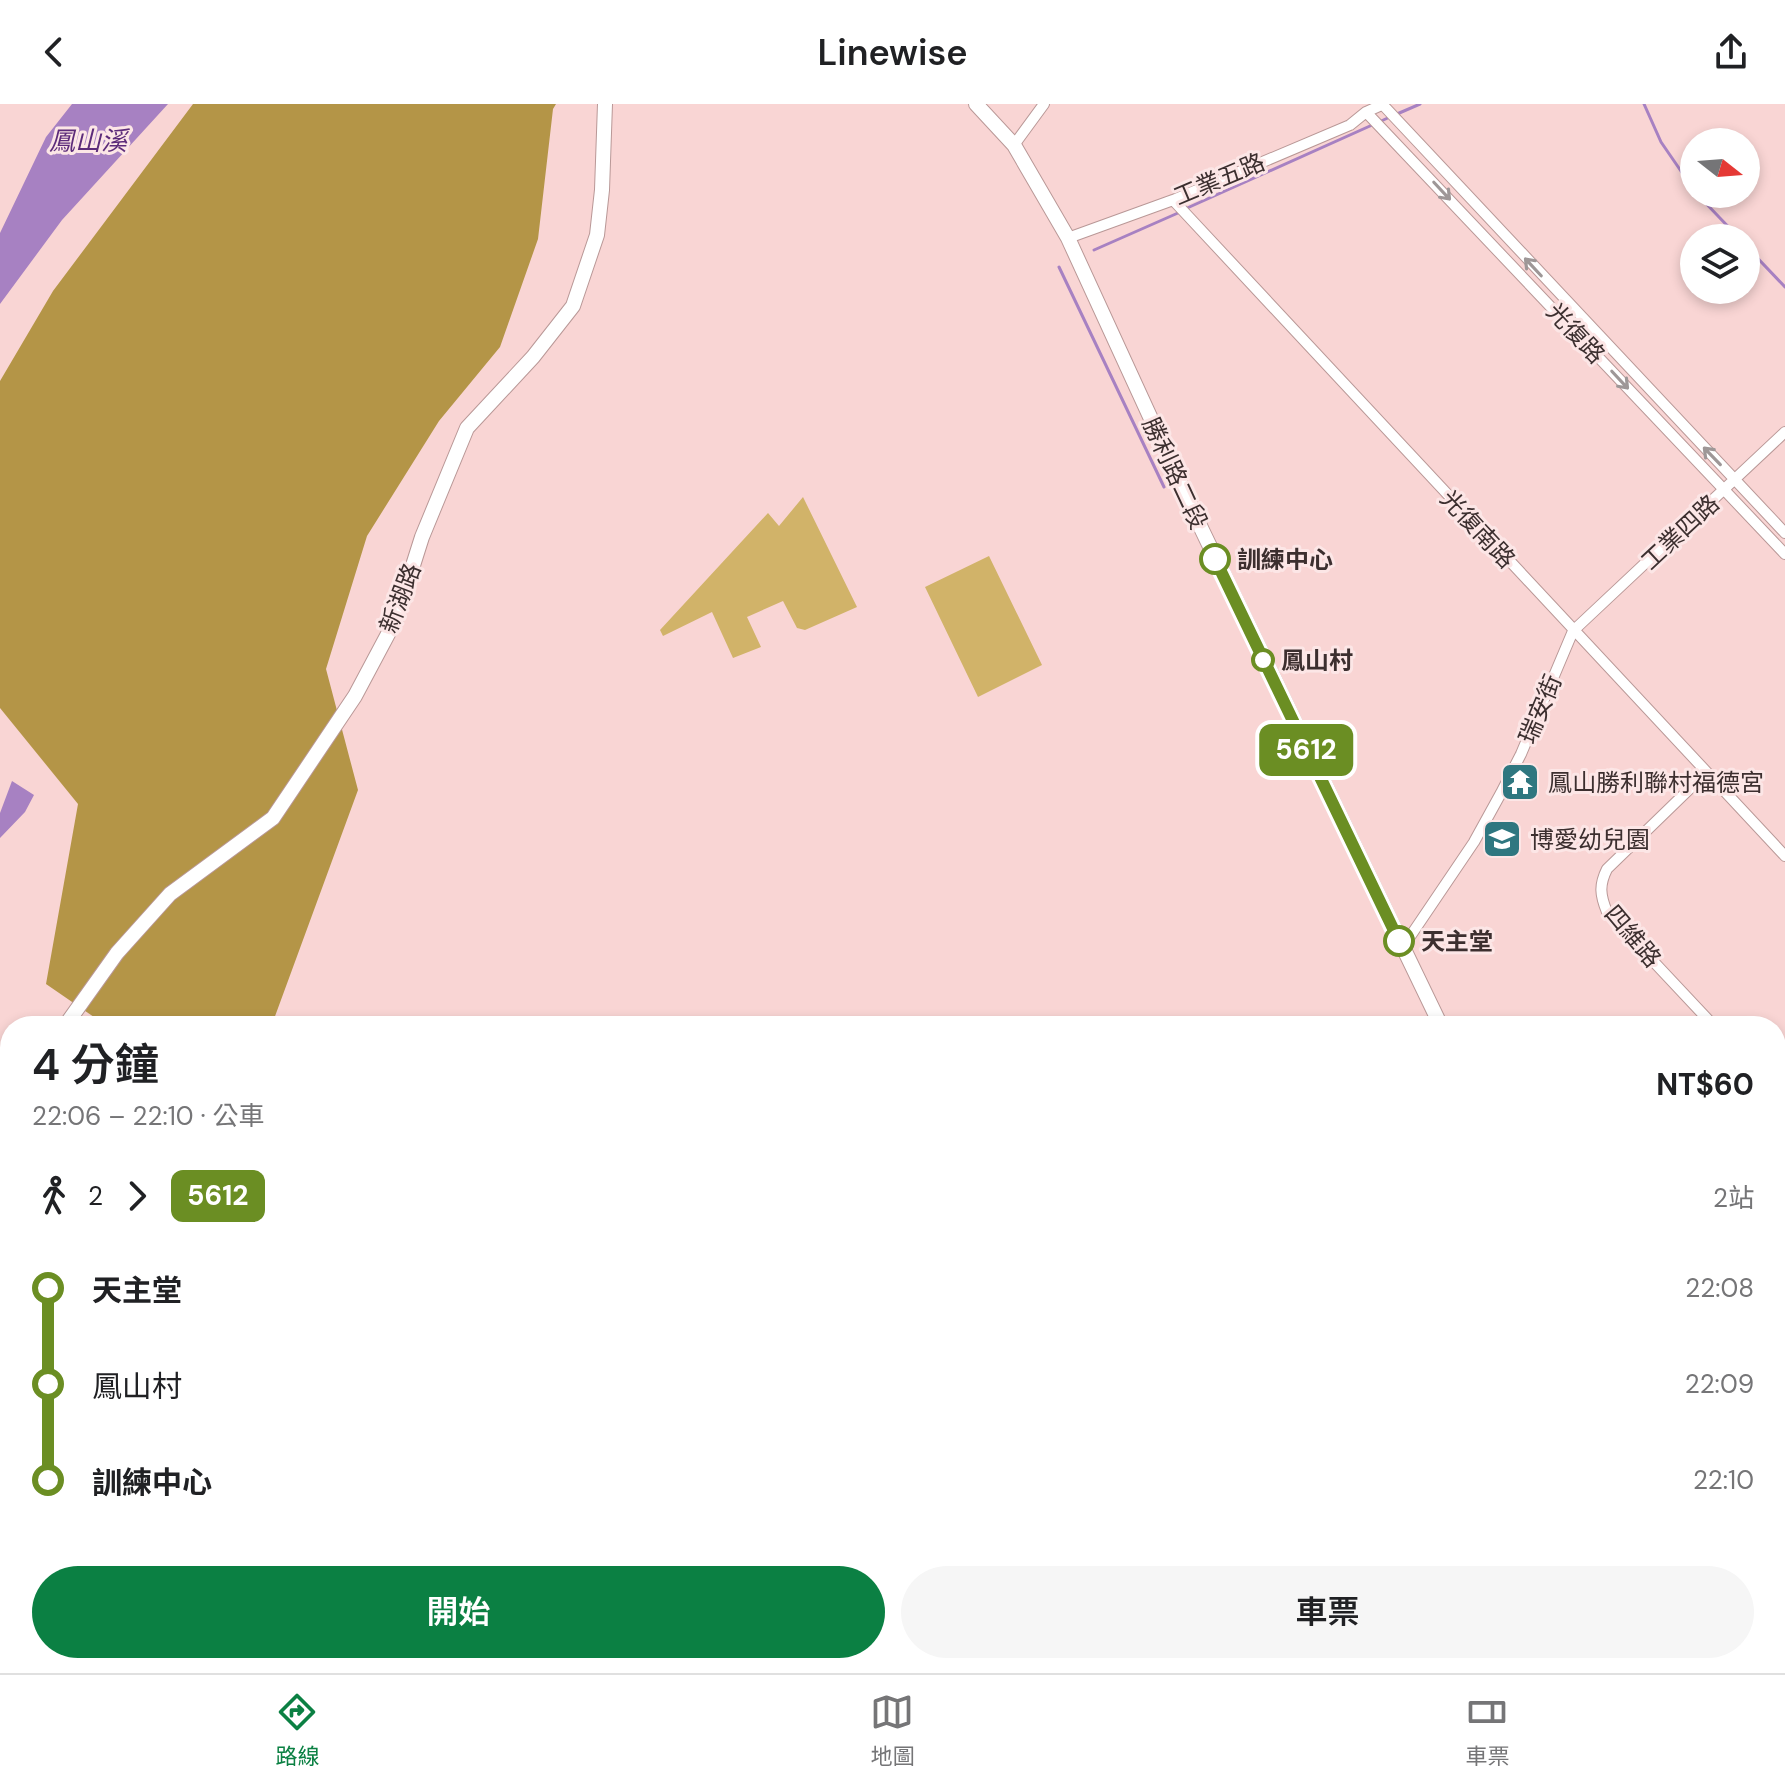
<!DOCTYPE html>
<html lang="zh-TW">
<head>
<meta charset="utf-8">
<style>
	body { margin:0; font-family:"DM Sans","Noto Sans TC",sans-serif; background:#f6f6f6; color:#202124; height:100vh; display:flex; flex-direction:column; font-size:30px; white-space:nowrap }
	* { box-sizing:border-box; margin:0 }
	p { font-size:26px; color:#757577 }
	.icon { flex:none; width:44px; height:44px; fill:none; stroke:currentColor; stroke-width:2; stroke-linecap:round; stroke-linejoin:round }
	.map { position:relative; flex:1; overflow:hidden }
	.sheet { position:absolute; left:0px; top:912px; width:1786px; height:658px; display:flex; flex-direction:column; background:#fff; border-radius:32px 32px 0 0; box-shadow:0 4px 12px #0003 }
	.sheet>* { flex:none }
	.badge { padding:0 16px; border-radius:12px; font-size:28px; line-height:52px }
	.needle { width:52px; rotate:107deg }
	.tools { position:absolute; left:1680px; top:24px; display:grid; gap:16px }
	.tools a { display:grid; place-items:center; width:80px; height:80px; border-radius:50%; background:#fff; box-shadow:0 4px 12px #0003; font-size:40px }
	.map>.badge { position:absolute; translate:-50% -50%; box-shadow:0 0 0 4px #fff }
	.legs { display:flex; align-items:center; gap:12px; height:88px; padding:0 32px; font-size:26px }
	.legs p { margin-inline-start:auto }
	.headline { display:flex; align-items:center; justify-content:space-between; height:136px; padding:0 32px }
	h1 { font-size:44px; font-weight:600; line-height:60px }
	.primary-button { display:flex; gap:16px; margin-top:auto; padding:16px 32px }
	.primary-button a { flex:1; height:92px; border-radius:48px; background:#0b8043; color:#fff; font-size:32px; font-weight:600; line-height:92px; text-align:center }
	.primary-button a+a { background:#f6f6f6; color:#202124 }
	ul { padding:0 32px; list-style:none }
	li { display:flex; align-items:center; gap:28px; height:96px; font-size:30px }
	li i { display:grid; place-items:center; width:12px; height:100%; margin:0 10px; background:currentColor }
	li i::after { content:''; width:20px; height:20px; margin:-10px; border:6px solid; border-radius:50%; background:#fff }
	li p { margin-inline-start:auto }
	li:first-child i { background:linear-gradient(#0000 50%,currentColor 0) }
	li:last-child i { background:linear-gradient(currentColor 50%,#0000 0) }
	header { display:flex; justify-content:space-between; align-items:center; height:104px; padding:0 32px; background:#fff; font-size:36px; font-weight:600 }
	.tabs { display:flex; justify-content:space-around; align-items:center; height:112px; border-top:2px solid #e0e0e0; background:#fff; font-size:22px; color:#757577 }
	.tabs a { display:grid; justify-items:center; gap:4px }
	.tabs .selected { color:#0b8043 }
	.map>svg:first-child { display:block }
	.green { fill:#d1b369 }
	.forest { fill:#b49547 }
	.water { fill:#a781c2 }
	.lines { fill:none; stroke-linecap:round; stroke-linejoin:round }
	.stream { stroke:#a781c2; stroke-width:3 }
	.minor-casing { stroke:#b99897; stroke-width:12 }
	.major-casing { stroke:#b99897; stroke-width:16 }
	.minor { stroke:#fff; stroke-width:10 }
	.major { stroke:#fff; stroke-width:14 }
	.oneway { stroke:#9e9797 }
	.line-1-casing { stroke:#fff; stroke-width:18 }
	.line-1 { stroke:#6b8e23; stroke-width:12 }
	.stop-1-dot { fill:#fff; stroke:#6b8e23; stroke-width:4 }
	.labels { text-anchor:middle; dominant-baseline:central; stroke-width:6; stroke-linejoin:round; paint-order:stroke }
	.street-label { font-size:24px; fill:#3c2f2f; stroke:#fce6e6 }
	.stop-label { font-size:24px; font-weight:bold; fill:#3c2f2f; stroke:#fce6e6; text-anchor:start }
	.poi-label { font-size:24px; fill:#3c2f2f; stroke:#fce6e6; text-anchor:start }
	.water-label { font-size:26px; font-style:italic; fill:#5c2b7a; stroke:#fce6e6 }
</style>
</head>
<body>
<header><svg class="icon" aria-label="back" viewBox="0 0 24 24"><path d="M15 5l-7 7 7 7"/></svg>Linewise<svg class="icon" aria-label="share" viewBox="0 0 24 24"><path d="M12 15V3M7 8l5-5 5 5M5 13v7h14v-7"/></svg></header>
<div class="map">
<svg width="1785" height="1569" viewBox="0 0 1785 1569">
	<rect width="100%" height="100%" fill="#f9d5d4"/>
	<path class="green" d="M803,393L857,503L805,526L797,524L783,497L747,513L761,543L733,554L712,508L663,532L660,526L768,409L779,422Z
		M989,452L1042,561L978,593L925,483Z"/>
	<path class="forest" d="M193,0H556L553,5L538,135L500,243L439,317L367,432L326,565L358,686L274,915L270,922H107L46,880L78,700L0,604V277L53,187Z"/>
	<path class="water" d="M72,0H168L62,116L0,200V129L46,33Z
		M12,677L34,691L25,708L0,734V709Z"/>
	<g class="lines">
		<path class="stream" d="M1644,0L1661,38L1694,86
			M1397,10L1420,0
			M1697,90L1739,134
			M1185,105L1390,13
			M1746,142L1785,183
			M1094,146L1178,109
			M1059,163L1164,383
			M1776,1428L1785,1425"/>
		<g class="minor-casing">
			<path id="minor" d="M1383,1L1785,429
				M1366,8L1785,450
				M1014,41L1044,0
				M1173,96L1785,752
				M1068,134L1173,96L1350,21L1366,8L1384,0
				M1706,669L1607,765C1599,781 1600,791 1607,808L1714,922
				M1403,843L1474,738L1501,689L1521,650L1573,527L1785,328
				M1776,987L1785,997
				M1776,1100L1785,1092
				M1776,1406L1785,1403
				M1776,1418L1785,1415"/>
		</g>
		<g class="major-casing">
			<path id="major" d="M976,0L1014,41L1068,134L1202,426L1441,922
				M65,922L117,849L170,790L273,714L355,592L396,515L422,433L467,324L533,253L573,202L597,131L602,86L605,0
				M0,1029L10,1010
				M1702,1560L1705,1569"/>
		</g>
		<use href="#minor" class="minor"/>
		<use href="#major" class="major"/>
	</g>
	<defs><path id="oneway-shaft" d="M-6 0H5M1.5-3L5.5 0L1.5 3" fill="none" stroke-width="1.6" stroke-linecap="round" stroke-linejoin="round" transform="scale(2)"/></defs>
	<g class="oneway">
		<use href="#oneway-shaft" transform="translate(1442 87) rotate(47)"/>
		<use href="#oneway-shaft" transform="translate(1533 163) rotate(-133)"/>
		<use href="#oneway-shaft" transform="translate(1620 276) rotate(47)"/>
		<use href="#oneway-shaft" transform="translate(1712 352) rotate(-134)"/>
	</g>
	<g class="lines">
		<g class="line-1-casing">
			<path id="line-1" d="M1215,455L1399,837"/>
		</g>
		<use href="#line-1" class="line-1"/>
	</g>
	<defs>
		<g id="temple-square" transform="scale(2)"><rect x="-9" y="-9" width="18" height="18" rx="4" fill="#2f7780" stroke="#fce6e6"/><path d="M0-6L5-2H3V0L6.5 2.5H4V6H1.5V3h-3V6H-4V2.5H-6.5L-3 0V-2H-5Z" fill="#fff"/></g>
		<g id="school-square" transform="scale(2)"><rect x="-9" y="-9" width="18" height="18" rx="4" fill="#2f7780" stroke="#fce6e6"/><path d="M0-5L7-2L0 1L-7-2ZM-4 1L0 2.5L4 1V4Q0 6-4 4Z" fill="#fff"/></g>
	</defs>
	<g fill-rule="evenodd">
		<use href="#temple-square" x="1520" y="678"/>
		<use href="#school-square" x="1502" y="735"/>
	</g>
	<g class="stop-1-dot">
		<circle cx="1215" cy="455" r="14"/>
		<circle cx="1263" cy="556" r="10"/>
		<circle cx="1399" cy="837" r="14"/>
	</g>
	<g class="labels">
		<g class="street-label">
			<text transform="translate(1219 75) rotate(-23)">工業五路</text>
			<text transform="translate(1576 229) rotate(47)">光復路</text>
			<text transform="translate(1175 369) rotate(65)">勝利路二段</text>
			<text transform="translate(1478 425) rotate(47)">光復南路</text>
			<text transform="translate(1680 428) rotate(-43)">工業四路</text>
			<text transform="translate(400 494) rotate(-69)">新湖路</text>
			<text transform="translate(1540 605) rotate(-67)">瑞安街</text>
			<text transform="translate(1633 832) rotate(50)">四維路</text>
		</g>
		<g class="stop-label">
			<text x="1237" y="455">訓練中心</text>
			<text x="1281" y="556">鳳山村</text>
			<text x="1421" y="837">天主堂</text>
		</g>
		<g class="poi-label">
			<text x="1548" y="678">鳳山勝利聯村福德宮</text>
			<text x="1530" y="735">博愛幼兒園</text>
		</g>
		<g class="water-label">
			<text x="88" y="37">鳳山溪</text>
		</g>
	</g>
</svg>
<div class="tools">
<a><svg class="needle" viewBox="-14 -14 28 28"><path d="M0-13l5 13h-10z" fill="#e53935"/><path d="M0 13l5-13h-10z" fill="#757577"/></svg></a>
<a><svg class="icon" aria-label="layers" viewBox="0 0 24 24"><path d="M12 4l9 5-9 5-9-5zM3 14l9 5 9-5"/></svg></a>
</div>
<b class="badge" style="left:1306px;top:646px;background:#6b8e23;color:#fff">5612</b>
<section class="sheet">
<div class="headline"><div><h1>4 分鐘</h1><p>22:06 – 22:10 · 公車</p></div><b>NT$60</b></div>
<div class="legs"><svg class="icon" aria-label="walk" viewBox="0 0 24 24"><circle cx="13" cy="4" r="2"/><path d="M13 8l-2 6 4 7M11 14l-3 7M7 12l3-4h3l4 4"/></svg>2<svg class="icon" aria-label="forward" viewBox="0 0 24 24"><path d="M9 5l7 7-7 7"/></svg><b class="badge" style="background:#6b8e23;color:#fff">5612</b><p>2站</p></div>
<ul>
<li><i style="color:#6b8e23"></i><b>天主堂</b><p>22:08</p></li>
<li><i style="color:#6b8e23"></i><span>鳳山村</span><p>22:09</p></li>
<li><i style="color:#6b8e23"></i><b>訓練中心</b><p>22:10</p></li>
</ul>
<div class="primary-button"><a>開始</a><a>車票</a></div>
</section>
</div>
<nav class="tabs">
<a class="selected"><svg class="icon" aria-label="directions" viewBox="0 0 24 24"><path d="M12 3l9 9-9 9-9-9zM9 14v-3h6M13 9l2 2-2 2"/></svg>路線</a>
<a><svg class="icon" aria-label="map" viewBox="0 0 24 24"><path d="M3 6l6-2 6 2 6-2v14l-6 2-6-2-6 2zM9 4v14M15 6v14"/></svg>地圖</a>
<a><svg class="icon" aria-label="tickets" viewBox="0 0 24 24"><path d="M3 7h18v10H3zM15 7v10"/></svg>車票</a>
</nav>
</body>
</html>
